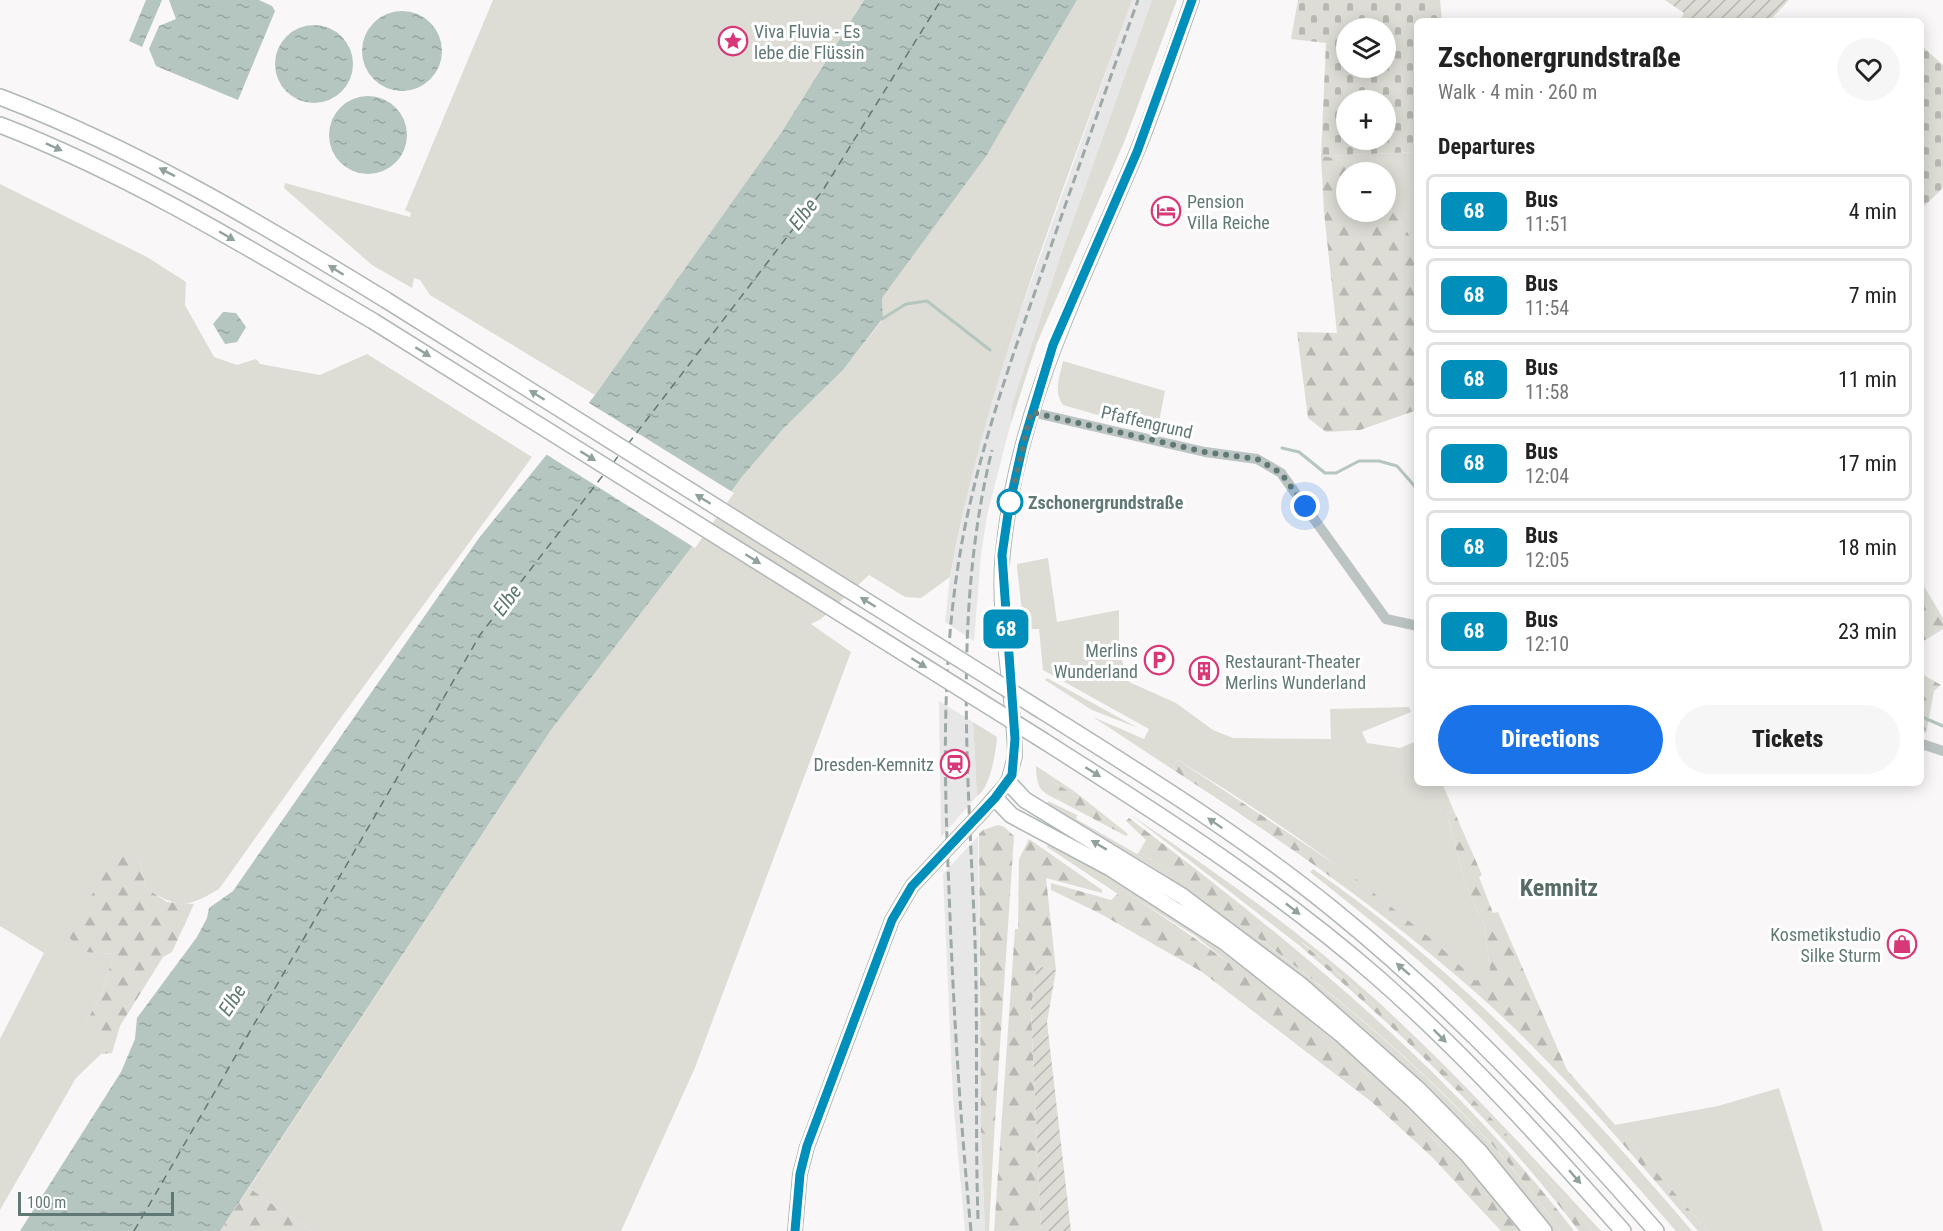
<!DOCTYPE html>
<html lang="en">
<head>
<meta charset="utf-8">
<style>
	body { margin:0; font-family:"Roboto Condensed",sans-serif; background:#f6f6f6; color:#222; height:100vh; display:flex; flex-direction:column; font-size:22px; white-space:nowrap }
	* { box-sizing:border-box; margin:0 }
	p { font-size:20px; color:#767676 }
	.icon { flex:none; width:33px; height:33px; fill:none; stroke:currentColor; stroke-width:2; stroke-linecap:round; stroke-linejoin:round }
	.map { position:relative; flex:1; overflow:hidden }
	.side { position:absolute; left:1414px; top:18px; width:510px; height:768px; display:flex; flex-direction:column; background:#fff; border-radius:9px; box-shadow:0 3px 15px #0003 }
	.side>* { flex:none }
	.badge { padding:0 12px; border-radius:9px; font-size:21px; line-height:39px }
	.buttons { position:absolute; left:1336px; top:18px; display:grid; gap:12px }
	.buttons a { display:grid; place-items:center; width:60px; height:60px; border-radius:50%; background:#fff; box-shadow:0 3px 15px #0003; font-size:30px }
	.scale { position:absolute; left:18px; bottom:15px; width:156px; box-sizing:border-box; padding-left:6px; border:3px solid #617975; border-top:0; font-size:16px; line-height:21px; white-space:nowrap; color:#617975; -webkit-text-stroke:4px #fff; paint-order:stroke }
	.you { position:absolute; width:30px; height:30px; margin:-15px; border:4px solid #fff; border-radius:50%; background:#1a73e8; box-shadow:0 0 0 9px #1a73e833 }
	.map>.badge { position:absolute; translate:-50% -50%; box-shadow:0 0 0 3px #fff }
	h2 { padding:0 24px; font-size:22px; line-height:54px }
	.round { display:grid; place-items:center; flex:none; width:63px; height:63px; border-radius:32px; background:#f6f6f6 }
	.head { display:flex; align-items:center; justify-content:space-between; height:102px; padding:0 24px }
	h1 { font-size:28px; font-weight:800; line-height:45px }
	.button { display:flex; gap:12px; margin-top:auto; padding:12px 24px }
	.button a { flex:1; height:69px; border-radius:36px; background:#1a73e8; color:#fff; font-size:24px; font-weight:800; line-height:69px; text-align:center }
	.button a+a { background:#f6f6f6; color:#222 }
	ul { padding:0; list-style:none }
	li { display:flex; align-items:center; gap:18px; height:75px; margin:0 12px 9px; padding:0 12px; border:3px solid #e0e0e0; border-radius:9px }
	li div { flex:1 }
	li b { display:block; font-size:22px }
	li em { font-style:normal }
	li .badge { min-width:66px; font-weight:700; text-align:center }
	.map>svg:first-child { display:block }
	.built { fill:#e7e7e7 }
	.grass { fill:#ddddd6 }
	.forest { fill:url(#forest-firs) }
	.cemetery { fill:url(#cemetery-stones); fill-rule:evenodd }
	.garden { fill:url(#garden-furrows) }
	.water { fill:url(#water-ripples) }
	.pier { fill:#f9f7f7 }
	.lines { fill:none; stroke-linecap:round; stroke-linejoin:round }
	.stream { stroke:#b5c5c0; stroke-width:3 }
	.ferry { stroke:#607970; stroke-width:1.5; stroke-dasharray:8 6; stroke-linecap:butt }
	.major-casing { stroke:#b0b9b7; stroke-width:16 }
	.highway-casing { stroke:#b0b8b7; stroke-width:18 }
	.minor { stroke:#bcc4c3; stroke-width:10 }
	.major { stroke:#fff; stroke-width:14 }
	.highway { stroke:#fff; stroke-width:15 }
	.rail { stroke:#9ca9a7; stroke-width:3; stroke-dasharray:9 4.5; stroke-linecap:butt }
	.major-bridge-casing { stroke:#b0b9b7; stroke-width:16; stroke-linecap:butt }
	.highway-bridge-casing { stroke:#b0b8b7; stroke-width:18; stroke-linecap:butt }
	.major-bridge { stroke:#fff; stroke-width:14 }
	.highway-bridge { stroke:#fff; stroke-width:15 }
	.oneway { fill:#90a19e }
	.line-casing { stroke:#fff; stroke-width:14 }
	.line { stroke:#008fba; stroke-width:9 }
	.walk { stroke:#617975; stroke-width:6; stroke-dasharray:0 10.8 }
	.stop-dot { fill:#fff; stroke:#008fba; stroke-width:3 }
	.labels { text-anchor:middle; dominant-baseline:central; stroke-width:6; stroke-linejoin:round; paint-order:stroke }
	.poi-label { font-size:18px; fill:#617975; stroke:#fff; text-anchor:start }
	.street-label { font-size:18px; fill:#617975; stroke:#fff }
	.stop-label { font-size:18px; font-weight:bold; fill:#617975; stroke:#fff; text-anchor:start }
	.water-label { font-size:20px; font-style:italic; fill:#607970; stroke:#fff }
	.district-label { font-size:24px; font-weight:bold; fill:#576b67; stroke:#fff }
</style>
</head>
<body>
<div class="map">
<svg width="1943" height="1231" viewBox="0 0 1943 1231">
	<defs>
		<pattern id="forest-firs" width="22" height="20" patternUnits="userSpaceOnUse" patternTransform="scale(1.5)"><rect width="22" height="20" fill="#ddddd6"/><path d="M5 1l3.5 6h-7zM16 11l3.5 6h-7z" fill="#b7b8b2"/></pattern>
		<pattern id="cemetery-stones" width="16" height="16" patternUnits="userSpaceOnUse" patternTransform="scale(1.5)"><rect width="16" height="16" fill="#ddddd6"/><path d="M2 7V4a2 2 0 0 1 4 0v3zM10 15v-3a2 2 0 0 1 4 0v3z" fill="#b7b8b2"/></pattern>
		<pattern id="garden-furrows" width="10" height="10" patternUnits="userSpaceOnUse" patternTransform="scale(1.5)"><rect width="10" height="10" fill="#ddddd6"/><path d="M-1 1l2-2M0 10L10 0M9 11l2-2" fill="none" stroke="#b7b8b2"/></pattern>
		<pattern id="water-ripples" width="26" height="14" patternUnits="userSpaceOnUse" patternTransform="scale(1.5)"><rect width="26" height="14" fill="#b5c5c0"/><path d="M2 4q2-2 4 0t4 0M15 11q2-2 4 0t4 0" fill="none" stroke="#97a5a1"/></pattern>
	</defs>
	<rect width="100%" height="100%" fill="#f9f7f7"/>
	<path class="built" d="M1132,0H1152L1060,257L1012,405L1010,426L987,515L981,555L974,641L945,622L950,577L974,462L998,374Z
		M939,701L973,722L977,796L941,837Z
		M978,836L981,1133L985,1231H965L953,1098L943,874Z"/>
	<path class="grass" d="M493,0H864L781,133L595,395L430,295L420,280L414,278L412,288L372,265L284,188L285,183L410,217L411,213L405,210Z
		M1077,0H1132C1064,189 986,379 950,577L921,598L905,597L869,575L821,619L811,624L851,652L694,1070L621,1231H311L249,1188L551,730L691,548L741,478L783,429L843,370L883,319L882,298L987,155Z
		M1152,0H1177L1125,140L1037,343L1010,426L1012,405L1060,257Z
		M1417,152V242L1413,240L1386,203V172H1364L1356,162L1321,156Z
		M0,184L147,257L186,282L185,305L214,357L237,365L256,359L260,364L320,375L367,354L532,457L342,716L219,889C187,908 178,909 146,888L140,861L131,853L82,952L114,954L103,990L85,1025L107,1040L101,1054L76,1078L0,1210V1039L44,953L0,926Z
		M1063,361L1165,391L1157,432L1063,405C1053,392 1060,376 1063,361Z
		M1048,558L1057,622L1119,610V651L1129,682L1176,703L1213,730L1233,738L1331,739L1330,709L1409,707L1411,712L1362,732L1367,743L1400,748L1417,741L1418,783H1442L1454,811L1447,814L1466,887L1484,924L1490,970L1476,982C1387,895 1284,825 1178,760L1172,769L1093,717L1144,739L1149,729L1043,670L1039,629H1024L1017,567V564Z
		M1047,678L1138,728L1092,710L1045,680Z
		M973,722L997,737C996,752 990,789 977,796Z
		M1036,766L1074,791L1072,793L1053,782L1060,801C1039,791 1037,789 1036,766Z
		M1048,801L1077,815L1076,819L1137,854L1139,852C1177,875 1211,902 1246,929C1358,1012 1481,1115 1560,1231H1552L1513,1180L1467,1130L1355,1022L1306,982L1159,871L1047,804Z
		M1131,815C1215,872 1300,931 1375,999C1455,1072 1528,1152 1601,1231H1592C1505,1126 1407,1031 1303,943L1300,946Z
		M1048,843C1203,927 1346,1032 1465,1161C1485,1184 1503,1208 1523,1231H1518L1436,1141L1364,1072L1194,935L1122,890L1118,894L1047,847Z
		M1313,869C1459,970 1577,1096 1692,1231H1676C1613,1159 1550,1087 1483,1020C1429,966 1369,919 1310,872Z
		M1779,1088L1823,1231H1708L1615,1125L1718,1106Z
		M981,1133L994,1136L989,1231H985Z"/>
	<path class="forest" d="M1321,156L1357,162L1364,172H1347V212H1386V203L1413,240L1417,242V410L1360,430L1326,432L1308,418L1297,332L1337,333L1324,212Z
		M1922,583L1943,618V629L1922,642Z
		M1922,674L1941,685L1934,691L1926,733L1922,732Z
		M1178,760L1350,874L1435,942L1476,981L1490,970L1484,924L1466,887L1447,814L1454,811L1482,875L1479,877L1493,913L1498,912L1567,1070L1708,1231H1698C1629,1151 1561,1069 1482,998C1386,912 1280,839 1172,769Z
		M1053,782L1072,793L1074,791L1128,834L1126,836L1060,801V799L1049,791Z
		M1129,818C1291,941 1449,1068 1574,1231H1560C1480,1113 1360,1013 1246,929C1210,902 1177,875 1139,852L1146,840L1126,821Z
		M998,825L1004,827L1014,836L994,1136L981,1133L979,834L983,830Z
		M1029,839L1102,890V893L1046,878L1056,970L1037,966L1031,1009L1041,1231H994L1015,929H1018L1019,859Z
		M116,853H131L140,861L146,888L167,902L194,904L172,952L163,957L120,1026L112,1053L101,1054L106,1040L85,1025L103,990L114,954L82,952L68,936Z
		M1051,883L1111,900L1122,890C1242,966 1364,1062 1460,1167C1479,1187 1503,1208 1518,1231H1501L1432,1157L1373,1103L1202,972L1101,914L1051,890Z
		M1302,943C1407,1030 1505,1126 1592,1231H1579C1498,1124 1402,1033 1300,946Z
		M249,1188L311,1231H220Z"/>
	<path class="cemetery" d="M1298,0H1440L1442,21H1418L1417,152L1321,156L1326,43L1291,39ZM1347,28H1386V68H1347ZM1347,100H1386V140H1347Z
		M1922,46L1943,65V188L1922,208Z"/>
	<path class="garden" d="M1665,0H1789L1769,21H1680L1684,13Z
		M1037,966L1056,970L1047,1022L1071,1231H1041L1031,1009Z"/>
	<path class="water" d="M146,0H162L142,47L129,41Z
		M169,0H259L272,6L275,11L238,100L156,66L149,49L159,26L176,19Z
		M864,0H1077L987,155L882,298L883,318L843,370L783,429L741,478L691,548L551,730L220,1231H20L121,1072L135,1039L137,1018L197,937L207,918L209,908L233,891L479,538L595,395L781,133Z
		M362 51a40 40 0 1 1 80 0a40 40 0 1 1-80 0Z
		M275 64a39 39 0 1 1 78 0a39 39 0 1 1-78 0Z
		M329 135a39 39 0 1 1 78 0a39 39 0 1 1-78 0Z
		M223,312L236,313L246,327L237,342L225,344L213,324Z"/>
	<path class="pier" d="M586,401L734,493L695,548L544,453Z"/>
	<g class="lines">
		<path class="stream" d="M882,319L906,304L927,301L990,350
			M1282,448L1299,452L1325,473H1336L1359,461H1379L1397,466L1418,490
			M1922,717L1943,726"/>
		<path class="ferry" d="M628,444L823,190L941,0
			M613,463L619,455
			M134,1231L480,635L604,474"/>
		<g class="major-casing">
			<path id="major" d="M981,813L1008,782L1015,756C1014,691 996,615 1003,552C1017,407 1081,286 1136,154C1157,103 1174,51 1192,0
				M795,1231L800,1174L807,1147L892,920L912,886"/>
		</g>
		<g class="highway-casing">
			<path id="highway" d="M0,97C137,149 262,224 386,300
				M0,125C132,176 252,250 373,321
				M1042,711C1142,774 1243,836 1335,911C1453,1007 1556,1117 1656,1231
				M1044,741C1159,814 1274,887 1377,977C1466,1055 1545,1143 1623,1231
				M1008,782L1025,800L1182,896L1302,986L1419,1090L1479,1151L1544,1231
				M995,798L1011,815L1110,868L1226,943L1341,1034L1412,1099L1468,1155L1531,1231"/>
		</g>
		<path class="minor" d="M1031,412L1205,452L1257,459L1281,473L1386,619L1418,626
			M1922,744L1943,751"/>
		<use href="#major" class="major"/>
		<use href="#highway" class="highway"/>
		<path class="rail" d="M978,1219C975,1127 978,1034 975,942C969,778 952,612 992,450
			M971,1231C960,1117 953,1004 949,890C944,773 941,658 962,542C979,451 1010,362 1041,275C1073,183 1105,92 1138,0"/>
		<g class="major-bridge-casing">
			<path id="major-bridge" d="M912,886L981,813"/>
		</g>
		<g class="highway-bridge-casing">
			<path id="highway-bridge" d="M386,300L1042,711
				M373,321L1044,741"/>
		</g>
		<use href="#major-bridge" class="major-bridge"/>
		<use href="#highway-bridge" class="highway-bridge"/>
	</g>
	<defs><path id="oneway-solid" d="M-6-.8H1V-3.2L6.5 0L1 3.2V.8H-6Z" transform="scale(1.5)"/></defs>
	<g class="oneway">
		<use href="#oneway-solid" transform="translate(54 147) rotate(24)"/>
		<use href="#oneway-solid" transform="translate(167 172) rotate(-153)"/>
		<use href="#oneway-solid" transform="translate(227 236) rotate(30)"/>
		<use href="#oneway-solid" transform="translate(336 270) rotate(-148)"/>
		<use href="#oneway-solid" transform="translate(423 352) rotate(32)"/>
		<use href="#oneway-solid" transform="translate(537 395) rotate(-148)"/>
		<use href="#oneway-solid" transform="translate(588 456) rotate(32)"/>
		<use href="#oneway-solid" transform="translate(703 499) rotate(-148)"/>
		<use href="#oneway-solid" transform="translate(753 559) rotate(32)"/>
		<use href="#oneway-solid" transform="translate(868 602) rotate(-148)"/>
		<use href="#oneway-solid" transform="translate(919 663) rotate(32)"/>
		<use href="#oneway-solid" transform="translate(1093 772) rotate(32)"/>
		<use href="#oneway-solid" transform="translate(1215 823) rotate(-145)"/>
		<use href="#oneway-solid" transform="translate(1099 845) rotate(-149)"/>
		<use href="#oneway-solid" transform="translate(1293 909) rotate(38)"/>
		<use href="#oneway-solid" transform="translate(1403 969) rotate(-139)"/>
		<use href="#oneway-solid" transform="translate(1440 1036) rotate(45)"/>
		<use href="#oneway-solid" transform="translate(1575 1177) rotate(49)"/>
	</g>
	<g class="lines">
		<g class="line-casing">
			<path id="line" d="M795,1231L800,1174L807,1146L892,920L912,886L995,798L1012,775L1015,739L1002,555L1009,507L1023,444L1053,345L1137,152L1192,0"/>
		</g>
		<use href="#line" class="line"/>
		<path class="walk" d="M1010,502L1009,507L1031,412L1205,452L1257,459L1281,473L1305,506"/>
	</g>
	<defs>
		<g id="sight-ring" transform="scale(1.5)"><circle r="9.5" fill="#fff" stroke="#d83877" stroke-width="1.5"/><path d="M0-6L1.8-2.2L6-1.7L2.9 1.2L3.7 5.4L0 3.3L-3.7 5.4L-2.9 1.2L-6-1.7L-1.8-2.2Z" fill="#d83877"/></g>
		<g id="hotel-ring" transform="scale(1.5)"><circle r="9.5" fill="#fff" stroke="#d83877" stroke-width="1.5"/><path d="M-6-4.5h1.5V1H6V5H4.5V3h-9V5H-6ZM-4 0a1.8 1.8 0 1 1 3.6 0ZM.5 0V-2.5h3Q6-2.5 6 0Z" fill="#d83877"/></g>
		<g id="parking-ring" transform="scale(1.5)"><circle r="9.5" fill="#fff" stroke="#d83877" stroke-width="1.5"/><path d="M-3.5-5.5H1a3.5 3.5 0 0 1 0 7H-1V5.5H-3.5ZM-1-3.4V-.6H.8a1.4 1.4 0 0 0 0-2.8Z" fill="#d83877"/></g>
		<g id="building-ring" transform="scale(1.5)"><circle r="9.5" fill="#fff" stroke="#d83877" stroke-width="1.5"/><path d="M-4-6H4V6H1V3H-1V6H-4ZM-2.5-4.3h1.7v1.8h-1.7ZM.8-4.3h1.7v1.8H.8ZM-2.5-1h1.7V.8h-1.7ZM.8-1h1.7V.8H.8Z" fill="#d83877"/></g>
		<g id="station-ring" transform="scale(1.5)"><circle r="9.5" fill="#fff" stroke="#d83877" stroke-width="1.5"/><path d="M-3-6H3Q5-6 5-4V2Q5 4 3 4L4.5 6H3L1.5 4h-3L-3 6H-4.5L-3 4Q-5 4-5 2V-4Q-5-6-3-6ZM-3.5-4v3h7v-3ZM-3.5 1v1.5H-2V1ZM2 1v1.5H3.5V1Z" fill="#d83877"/></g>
		<g id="shop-ring" transform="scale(1.5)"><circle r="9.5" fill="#fff" stroke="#d83877" stroke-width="1.5"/><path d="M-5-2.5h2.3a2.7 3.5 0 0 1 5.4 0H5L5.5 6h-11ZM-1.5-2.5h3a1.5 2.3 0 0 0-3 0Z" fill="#d83877"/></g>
	</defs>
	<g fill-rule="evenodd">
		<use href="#sight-ring" x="733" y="41"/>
		<use href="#hotel-ring" x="1166" y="211"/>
		<use href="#parking-ring" x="1159" y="660"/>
		<use href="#building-ring" x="1204" y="671"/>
		<use href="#station-ring" x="955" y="764"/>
		<use href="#shop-ring" x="1902" y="944"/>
	</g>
	<circle class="stop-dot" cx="1010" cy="502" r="12"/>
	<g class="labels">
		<g class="poi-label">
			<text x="754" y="31">Viva Fluvia - Es<tspan x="754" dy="21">lebe die Flüssin</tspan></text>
			<text x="1187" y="201">Pension<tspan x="1187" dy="21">Villa Reiche</tspan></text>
			<text x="1138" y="650" text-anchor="end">Merlins<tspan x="1138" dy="21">Wunderland</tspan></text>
			<text x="1225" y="661">Restaurant-Theater<tspan x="1225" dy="21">Merlins Wunderland</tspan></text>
			<text x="934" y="764" text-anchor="end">Dresden-Kemnitz</text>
			<text x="1881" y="934" text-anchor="end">Kosmetikstudio<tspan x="1881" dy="21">Silke Sturm</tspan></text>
		</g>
		<g class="street-label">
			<text transform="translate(1147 422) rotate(13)">Pfaffengrund</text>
		</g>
		<g class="stop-label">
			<text x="1028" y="502">Zschonergrundstraße</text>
		</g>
		<g class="water-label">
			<text transform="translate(803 214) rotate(-52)">Elbe</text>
			<text transform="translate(507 600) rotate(-53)">Elbe</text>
			<text transform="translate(232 1000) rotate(-57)">Elbe</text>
		</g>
		<g class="district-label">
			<text x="1559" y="888">Kemnitz</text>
		</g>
	</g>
</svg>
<div class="buttons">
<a><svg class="icon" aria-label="layers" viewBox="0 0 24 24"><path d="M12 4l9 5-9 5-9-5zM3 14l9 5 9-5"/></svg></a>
<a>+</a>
<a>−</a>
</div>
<div class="scale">100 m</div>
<div class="you" style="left:1305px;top:506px"></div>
<b class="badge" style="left:1006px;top:629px;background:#008fba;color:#fff">68</b>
<section class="side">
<div class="head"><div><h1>Zschonergrundstraße</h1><p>Walk · 4 min · 260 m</p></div><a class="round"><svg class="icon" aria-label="heart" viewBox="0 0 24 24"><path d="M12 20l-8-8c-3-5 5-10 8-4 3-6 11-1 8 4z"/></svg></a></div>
<h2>Departures</h2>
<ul>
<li><span class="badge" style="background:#008fba;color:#fff">68</span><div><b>Bus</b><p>11:51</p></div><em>4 min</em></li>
<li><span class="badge" style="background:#008fba;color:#fff">68</span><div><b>Bus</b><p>11:54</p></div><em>7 min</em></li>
<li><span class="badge" style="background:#008fba;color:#fff">68</span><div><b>Bus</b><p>11:58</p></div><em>11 min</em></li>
<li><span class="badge" style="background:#008fba;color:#fff">68</span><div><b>Bus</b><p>12:04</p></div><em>17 min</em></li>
<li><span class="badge" style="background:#008fba;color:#fff">68</span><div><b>Bus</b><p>12:05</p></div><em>18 min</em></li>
<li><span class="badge" style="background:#008fba;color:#fff">68</span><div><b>Bus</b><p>12:10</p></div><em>23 min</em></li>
</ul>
<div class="button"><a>Directions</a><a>Tickets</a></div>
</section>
</div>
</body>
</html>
